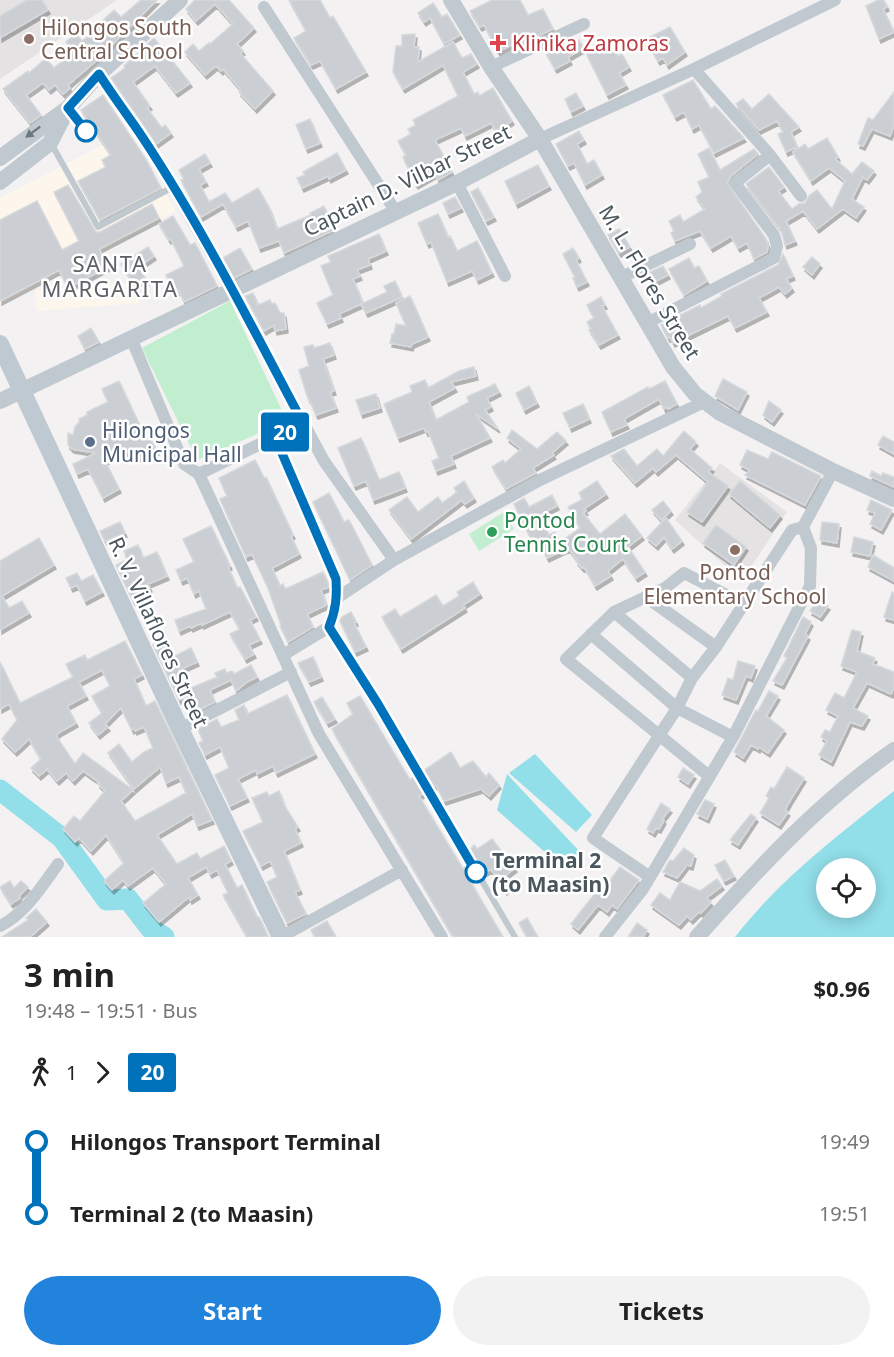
<!DOCTYPE html>
<html lang="en">
<head>
<meta charset="utf-8">
<style>
	body { margin:0; font-family:"Noto Sans",sans-serif; background:#f2f2f2; color:#222; height:100vh; display:flex; flex-direction:column; font-size:22px; white-space:nowrap }
	* { box-sizing:border-box; margin:0 }
	p { font-size:20px; color:#767676 }
	.icon { flex:none; width:33px; height:33px; fill:none; stroke:currentColor; stroke-width:2; stroke-linecap:round; stroke-linejoin:round }
	.map { position:relative; height:937px; overflow:hidden }
	.details { display:flex; flex-direction:column; background:#fff; flex:1 }
	.details>* { flex:none }
	.badge { padding:0 12px; border-radius:4px; font-size:21px; line-height:39px }
	.buttons { position:absolute; left:816px; top:858px; display:grid; gap:12px }
	.buttons a { display:grid; place-items:center; width:60px; height:60px; border-radius:50%; background:#fff; box-shadow:0 3px 15px #0003; font-size:30px }
	.map>.badge { position:absolute; translate:-50% -50%; box-shadow:0 0 0 3px #fff }
	.legs { display:flex; align-items:center; gap:9px; height:66px; padding:0 24px; font-size:20px }
	.legs p { margin-inline-start:auto }
	.overview { display:flex; align-items:center; justify-content:space-between; height:102px; padding:0 24px }
	h1 { font-size:33px; font-weight:700; line-height:45px }
	.primary-button { display:flex; gap:12px; margin-top:auto; padding:12px 24px }
	.primary-button a { flex:1; height:69px; border-radius:36px; background:#2283dc; color:#fff; font-size:24px; font-weight:700; line-height:69px; text-align:center }
	.primary-button a+a { background:#f2f2f2; color:#222 }
	ul { padding:0 24px; list-style:none }
	li { display:flex; align-items:center; gap:21px; height:72px; font-size:22px }
	li i { display:grid; place-items:center; width:9px; height:100%; margin:0 8px; background:currentColor }
	li i::after { content:''; width:15px; height:15px; margin:-8px; border:4px solid; border-radius:50%; background:#fff }
	li p { margin-inline-start:auto }
	li:first-child i { background:linear-gradient(#0000 50%,currentColor 0) }
	li:last-child i { background:linear-gradient(currentColor 50%,#0000 0) }
	.map>svg:first-child { display:block }
	.commercial { fill:#fcf6ed }
	.education { fill:#e4e2e3 }
	.green { fill:#c2eed0 }
	.water { fill:#92dee9; fill-rule:evenodd }
	.lines { fill:none; stroke-linecap:round; stroke-linejoin:round }
	.river { stroke:#92dee9; stroke-width:21 }
	.building { fill:#cbcfd3; stroke:#d5d8dc; stroke-width:1.5; fill-rule:evenodd; filter:url(#shadow) }
	.service { stroke:#c0c9cf; stroke-width:6 }
	.minor { stroke:#c0c9cf; stroke-width:12 }
	.tertiary { stroke:#c0c9cf; stroke-width:16 }
	.secondary { stroke:#bec9d1; stroke-width:18 }
	.oneway { fill:#6d7880 }
	.line-1-casing { stroke:#fff; stroke-width:14 }
	.line-1 { stroke:#0072bc; stroke-width:9 }
	.education-dot { fill:#8d6e63; stroke:#fff; stroke-width:2 }
	.health-dot { fill:#e0444e; stroke:#fff; stroke-width:2 }
	.stop-1-dot { fill:#fff; stroke:#0072bc; stroke-width:3 }
	.service-dot { fill:#5c6f8a; stroke:#fff; stroke-width:2 }
	.leisure-dot { fill:#2e9e5b; stroke:#fff; stroke-width:2 }
	.labels { text-anchor:middle; dominant-baseline:central; stroke-width:5; stroke-linejoin:round; paint-order:stroke }
	.education-label { font-size:21px; fill:#785e54; stroke:#fff; text-anchor:start }
	.health-label { font-size:21px; fill:#be3a42; stroke:#fff; text-anchor:start }
	.street-label { font-size:21px; fill:#4a565e; stroke:#fff }
	.service-label { font-size:21px; fill:#4e5e75; stroke:#fff; text-anchor:start }
	.leisure-label { font-size:21px; fill:#27864d; stroke:#fff; text-anchor:start }
	.stop-label { font-size:21px; font-weight:bold; fill:#4a565e; stroke:#fff; text-anchor:start }
	.neighbourhood-label { font-size:22px; letter-spacing:1.5px; fill:#5e6266; stroke:#fff }
</style>
</head>
<body>
<div class="map">
<svg width="894" height="937" viewBox="0 0 894 937">
	<defs>
		<filter id="shadow"><feDropShadow dx="2" dy="4" stdDeviation="0" flood-color="#0004"/></filter>
	</defs>
	<rect width="100%" height="100%" fill="#f3f1f1"/>
	<path class="commercial" d="M129,131L176,211L0,305V198Z
		M138,282L139,303L36,311L35,290Z"/>
	<path class="education" d="M0,0H117L0,79Z
		M720,463L787,512L742,581L675,520Z"/>
	<path class="green" d="M230,301L287,421L197,460L142,348Z
		M504,512L514,529L479,551L469,534Z"/>
	<path class="water" d="M535,754L592,815L576,832L509,773Z
		M507,774L580,852L564,869L497,810Z
		M894,791V937H735C780,879 837,836 894,791ZM826,868H866V908H826Z"/>
	<g class="lines">
		<path class="river" d="M0,790L62,838L107,900L128,899L151,929L164,937"/>
	</g>
	<path class="building" d="M27,0H42L48,10L0,38V16Z
		M141,0H157L110,47L111,48L68,85L70,88L63,94L55,85L49,90L43,83L26,95L41,115L30,123L3,89L28,71L29,73L46,58L54,68L73,52L66,42L76,34L82,41L101,26L99,24L114,10L121,17Z
		M195,0H229L254,28L237,44L243,51L240,53L273,91L255,109L239,92L241,90L223,69L221,71L216,66L205,75L185,52L193,44L199,51L209,43L210,44L233,24L215,4L196,21L186,9Z
		M289,0H320L330,18L333,16L366,72L336,89L320,61L311,65L294,38L306,31Z
		M492,0H520L528,15L543,9L553,29L515,47L513,44L498,52L484,25L480,27L470,11Z
		M878,0H884L887,7L883,9L894,32L879,39L866,6Z
		M433,3L442,17L447,14L460,35L444,44L430,18L424,22L418,13Z
		M670,27L685,52L667,65L663,58L658,61L650,47L655,45L650,37Z
		M415,34L414,47H419L418,62L453,42L462,58L471,54L477,64L463,72L474,94L478,92L479,96L493,88L512,121L496,131L491,123L465,136L461,128L435,140L452,172L438,180L435,174L416,185L403,157L406,155L398,141L411,134L408,129L416,125L413,120L458,96L443,65L403,89L393,72L396,46H402V35Z
		M154,38L190,83L176,93L155,66L133,82L150,106L147,108L162,128L165,125L171,133L156,144L111,78L125,68L124,66Z
		M579,40L584,48L568,57L570,61L555,69L545,51L561,44L564,49Z
		M605,43L610,52L615,50L618,56L622,54L629,67L619,73L626,85L607,95L586,53Z
		M693,80L711,109L715,106L744,138L714,153L699,125L692,129L684,112L675,117L663,95Z
		M894,92V125L890,136L872,129L863,146L858,144L868,118L873,120Z
		M576,93L583,106L571,112L565,99Z
		M769,94L799,127L791,132L797,147L786,152L778,134L783,132L777,121L759,130L736,104L743,99L752,109Z
		M103,95L145,158L161,188L100,220L78,181L106,167L102,160L111,155L81,110Z
		M310,119L320,143L306,149L296,125Z
		M579,131L584,140L577,144L587,164L594,160L602,175L585,185L574,163L568,166L556,144Z
		M827,138L838,157L835,159L852,174L862,162L874,171L867,180L863,177L852,199L864,207L856,218L843,209L817,229L803,211L786,221L795,241L785,245L781,230L746,184L769,167L784,187L778,191L792,209L799,204L805,203L809,196L817,190L832,209L845,181L829,168L811,181L793,152L805,144L808,149Z
		M709,148L720,170L754,149L758,154L730,177L727,183L766,239L768,246L767,252L754,259L747,243L738,248L731,236L711,248L700,231L675,241L671,233L674,231L669,221L680,215L683,222L705,209L696,197L702,192L698,182L709,177L698,154Z
		M337,153L346,170L329,179L328,176L302,188L297,178L305,175L303,172Z
		M205,154L210,163L199,169L206,182L200,185L209,202L225,193L232,203L258,188L269,207L277,229L311,215L310,213L324,206L334,230L284,253L279,241L259,248L248,221L236,227L223,204L201,217L181,180L184,179L179,170Z
		M538,165L549,186L516,204L505,181Z
		M68,185L96,232H100L152,204L159,218L99,249L108,267L68,288L59,270L0,301V220L37,201L62,250L79,241L54,192Z
		M478,188L494,217L486,221L471,192Z
		M455,197L461,208L448,214L443,203Z
		M438,214L448,237L450,236L457,251L477,241L492,273L477,280L472,271L447,282L431,242L427,244L418,223Z
		M173,216L190,245L195,243L217,286L184,302L179,291L175,293L166,275L184,266L171,239L169,240L159,224Z
		M619,229L630,247L619,253L608,235Z
		M379,234L386,251L368,259L370,265L357,270L360,276L353,279L363,303L339,314L341,318L327,324L317,303L333,295L321,266L331,262L328,256Z
		M148,247L154,256L138,267L147,281L133,283L121,264Z
		M240,248L252,269L234,278L223,258Z
		M573,248L579,258L576,260L587,282L577,287L573,278L575,277L563,254Z
		M783,254L793,276L786,279L792,288L785,294L779,287L759,298L767,312L735,328L728,316L673,343L670,337L668,338L661,325L700,305L701,308L722,296L721,294L778,265Z
		M812,257L820,264L812,275L803,267Z
		M689,258L694,268L699,266L707,281L684,295L669,269Z
		M663,266L668,275L651,284L646,274Z
		M395,281L402,297L366,313L361,304L387,292L384,286Z
		M253,293L258,305L270,300L272,304L275,303L280,313H284L286,329L275,331L274,325L264,331L245,296Z
		M410,296L428,337L412,344L411,347L390,343L392,334H394L396,324L406,326L396,303Z
		M601,297L605,305L602,306L618,335L599,345L589,330L591,329L587,322L594,318L587,305Z
		M91,328L99,342L85,349L78,336Z
		M330,343L334,355L323,359L334,391L330,392L336,408L316,415L309,399H308L299,370L309,366L304,347L313,345L314,348Z
		M474,367L476,376L451,382L455,388L429,402L436,420L469,402L467,397L495,384L499,392L487,398L491,407L485,410L498,429L476,414L490,438L451,456L454,464L436,471L432,461L439,458L428,431L426,432L424,428L398,438L384,404L412,392L410,386L425,380L428,388L459,371Z
		M723,379L747,392L738,410L715,396Z
		M119,381L147,441L151,439L157,451L140,459L135,451L132,452L131,450L105,461L119,489L103,498L88,469L77,474L73,464L96,453L72,449L68,445V433L73,435L75,427L80,421L79,419L87,415V412L108,402L102,389Z
		M665,381L677,404L668,409L666,407L664,409L659,399L624,419L627,425L611,432L602,412L648,387L649,389Z
		M529,386L537,403L524,410L516,393Z
		M376,394L380,408L361,414L356,400Z
		M769,401L781,410L772,422L763,415Z
		M583,404L589,419L570,428L563,413Z
		M512,430L537,449L557,432L566,441L552,453L554,455L533,468L536,473L506,489L492,467L503,460L505,463L521,449L507,438Z
		M684,431L696,442L690,449L712,468L708,472L728,486L702,522L687,512L708,482L676,455L656,472L653,468L635,483L611,456L624,449L637,466L657,449L663,456Z
		M883,436L894,442V454L878,445Z
		M361,438L379,480L399,472L405,488L373,500L366,481L354,486L338,448Z
		M747,450L768,459L772,452L821,476L805,505L745,475L750,470L740,465Z
		M255,460L264,478L266,477L293,535L291,536L299,554L272,568L280,586L283,584L285,589L323,572L329,587L321,590L326,605L307,614L313,627L288,642L280,626L281,625L268,588L252,554L246,557L220,499L227,496L219,478Z
		M872,471L881,476L883,473L894,477V487L870,476Z
		M464,481L474,498L465,504L462,500L411,539L389,510L407,497L418,512L438,497L442,503L457,492L454,488Z
		M597,481L606,494L584,509L586,511L583,513L600,534L625,514L642,536L628,547L645,572L636,578L623,559L608,571L611,576L595,586L584,567L582,568L576,561L577,560L568,548L547,558L537,538L532,541L514,504L524,498L529,507L552,495L557,506L539,515L549,535L555,532L560,542L580,528L568,507L583,499L579,493Z
		M740,481L780,515L770,528L729,494Z
		M329,493L344,522L349,520L372,565L350,580L313,502Z
		M871,500L892,510L881,530L870,524L875,513L867,510Z
		M663,501L671,511L661,520L652,510Z
		M666,518L682,541L672,549L664,537L656,546L647,538Z
		M120,522L125,533L105,541L100,531Z
		M822,522L839,524L837,543L820,540Z
		M716,525L746,547L734,565L703,543Z
		M211,526L230,566L228,567L237,588L240,587L256,617L250,620L260,640L249,645L254,654L245,659L230,634L240,629L230,612L202,625V623L191,628L190,626L179,631L175,620L206,609L199,591L194,594L187,578L181,581L176,570L194,562L183,539Z
		M854,537L873,542L870,556L851,552Z
		M39,538L54,565L2,596L9,608L22,601L29,613L0,630V561Z
		M138,545L143,558L157,552L167,576L148,584L150,588L144,591L145,595L133,601L116,565L127,560L124,551Z
		M873,555L894,568V581L868,567Z
		M77,573L81,581L93,575L102,592L85,601L77,585L71,588L66,578Z
		M473,582L480,594L463,605L465,608L401,649L382,617L395,609L400,617L436,595L443,606L459,596L457,592Z
		M892,592L894,593V620L884,617Z
		M818,599L828,606L820,617L810,611Z
		M351,612L356,622L354,623L366,647L355,652L340,621L342,617Z
		M803,617L811,622L805,634L808,636L782,685L773,681L787,658L784,656Z
		M852,630L861,632L857,651L875,658L873,664L894,672V687L891,694L867,683L853,708L868,716L862,726L850,722L831,762L819,755L827,741L821,737L825,730L830,732L838,716L826,710L835,693L844,698L857,672L841,666Z
		M167,639L175,656L191,648L197,662L179,670L189,689L217,677L215,673L225,669L226,673L232,671L234,674L251,665L257,677L247,682L236,691L231,680L212,689L210,691L215,702L193,713L184,698L179,700L153,645Z
		M125,641L142,675L134,679L146,706L155,701L212,820L197,826L192,814L157,835L177,864L197,853L200,859L224,846L231,861L225,864L237,888L242,885L257,917H259L268,937H247L223,895L228,893L217,870L210,874L206,867L188,878L198,895L190,900L189,897L159,922L143,903L166,884L153,868L128,886L123,880L112,890L104,881L124,863L106,835L91,851L79,838L75,842L63,829L74,816L80,821L105,791L98,784L100,783L83,771L73,781L66,773L57,781L47,769L39,776L31,768L41,759L29,739L15,752L2,739L17,720L9,704L0,709V662L20,703L73,677L66,664L85,655L87,660ZM102,670L110,686L92,696L102,713L89,723L98,735L108,727L105,724L121,708L132,730L134,728L135,731L144,727L153,748L144,752L132,762L119,744L108,753L134,789L160,767L166,783L179,777L186,793L135,821L121,801L133,790L83,753L75,764L56,736L58,733L76,723L67,706L86,696L79,682Z
		M313,657L321,677L309,682L298,663Z
		M738,661L755,666L751,678L746,676L736,700L722,695L728,678L733,680Z
		M769,691L778,696L766,716L784,730L768,753L759,747L758,749L751,745L743,758L734,752L756,710L758,711Z
		M287,695L315,754L276,773L273,766L257,774L256,770L238,779L247,798L230,806L215,775L229,768L220,747L205,755L199,743L203,741L198,729L217,719L221,727L239,720L235,710L244,705L247,714Z
		M360,696L410,780L414,776L424,793L419,796L463,869L467,866L474,877L469,879L503,937H453L332,729L353,714L347,703Z
		M322,697L335,719L327,723L314,702Z
		M451,752L460,768L473,761L486,777L489,773L499,785L489,796L481,789L444,801L436,785L433,787L423,771Z
		M787,767L804,778L791,799L785,810L788,812L779,825L760,813L769,798L766,796L771,787L774,789Z
		M683,768L694,775L688,784L678,777Z
		M279,791L284,805L298,827L295,829L301,843L284,851L300,890L295,892L306,914L287,923L267,882L277,877L270,861L261,866L243,831L263,822L252,798L267,792L269,796Z
		M705,800L714,804L707,819L697,814Z
		M661,803L670,809L662,819L664,820L659,829L656,828L653,833L647,829Z
		M751,814L756,818L738,845L730,840Z
		M492,839L515,868L506,875L511,884L505,891L491,869L483,873L470,850L474,845L477,849Z
		M684,848L694,855L691,866L687,865L677,878L663,872L670,860L673,861Z
		M725,860L734,876L724,881L715,865Z
		M620,867L639,880L636,884L617,909L612,905L607,912L598,905L578,930L571,924L604,882L607,884Z
		M717,879L722,886L706,898L711,902L701,913L699,912L691,920L687,916L679,925L651,905L660,893L670,900L680,882L700,891Z
		M10,881L14,888L21,881L28,887L19,896L20,898L11,904L0,887Z
		M36,909L47,922L30,937H2L28,920L26,918Z
		M527,918L538,937H527L522,928L519,923Z
		M327,921L336,937H315L311,930Z
		M637,923L647,930L643,937H628Z"/>
	<g class="lines">
		<path class="service" d="M70,110L85,131
			M52,145L98,227L173,187
			M275,437L336,580L337,597
			M329,627L378,704L515,937"/>
		<path class="minor" d="M264,7L396,212
			M491,67L584,24
			M694,69L770,155L801,196
			M99,74L143,139L173,187L232,290L324,461L394,560
			M540,139L694,69L835,0
			M457,183L505,276
			M620,278L690,244
			M647,323L774,258L777,246L774,235L735,183L770,155
			M131,338L184,464L199,474L319,734L442,937
			M199,474L303,423
			M646,597L716,647
			M614,612L692,678
			M591,634L677,708L733,737
			M283,655L329,627L335,612L337,598L394,560L540,480L704,402
			M180,729L291,672
			M709,776L566,659L614,612L665,588L684,573L744,604
			M650,877L593,838L677,708L692,678L716,647L792,530L803,527
			M0,926C25,914 42,886 58,864
			M281,937L402,870
			M605,937L643,889L733,737L810,586L811,548L803,527L833,471"/>
		<path class="tertiary" d="M451,0L491,67L540,139L673,367L695,394L720,413L833,471L894,499
			M0,158L68,108L99,74L180,0
			M0,182L50,143L67,110
			M0,401L457,183L540,139
			M697,937C758,869 819,802 894,750"/>
		<path class="secondary" d="M0,344L180,729L281,937"/>
	</g>
	<defs><path id="oneway-solid" d="M-6-.8H1V-3.2L6.5 0L1 3.2V.8H-6Z" transform="scale(1.5)"/></defs>
	<use class="oneway" href="#oneway-solid" transform="translate(33 132) rotate(143)"/>
	<g class="lines">
		<g class="line-1-casing">
			<path id="line-1" d="M86,131L68,108L99,74C113,96 129,117 143,138C203,229 252,327 303,423L275,437L336,579C337,597 336,610 329,627L378,704L476,872"/>
		</g>
		<use href="#line-1" class="line-1"/>
	</g>
	<g class="education-dot">
		<circle cx="29" cy="39" r="6"/>
		<circle cx="735" cy="550" r="6"/>
	</g>
	<path class="health-dot" d="M495 34h6v6h6v6h-6v6h-6v-6h-6v-6h6z"/>
	<g class="stop-1-dot">
		<circle cx="86" cy="131" r="10"/>
		<circle cx="476" cy="872" r="10"/>
	</g>
	<circle class="service-dot" cx="90" cy="442" r="6"/>
	<circle class="leisure-dot" cx="492" cy="532" r="6"/>
	<g class="labels">
		<g class="education-label">
			<text x="41" y="27">Hilongos South<tspan x="41" dy="24">Central School</tspan></text>
			<text x="735" y="572" text-anchor="middle">Pontod<tspan x="735" dy="24">Elementary School</tspan></text>
		</g>
		<g class="health-label">
			<text x="512" y="43">Klinika Zamoras</text>
		</g>
		<g class="street-label">
			<text transform="translate(407 180) rotate(-26)">Captain D. Vilbar Street</text>
			<text transform="translate(650 282) rotate(59)">M. L. Flores Street</text>
			<text transform="translate(159 632) rotate(65)">R. V. Villaflores Street</text>
		</g>
		<g class="service-label">
			<text x="102" y="430">Hilongos<tspan x="102" dy="24">Municipal Hall</tspan></text>
		</g>
		<g class="leisure-label">
			<text x="504" y="520">Pontod<tspan x="504" dy="24">Tennis Court</tspan></text>
		</g>
		<g class="stop-label">
			<text x="492" y="860">Terminal 2<tspan x="492" dy="24">(to Maasin)</tspan></text>
		</g>
		<g class="neighbourhood-label">
			<text x="110" y="263">SANTA<tspan x="110" dy="25">MARGARITA</tspan></text>
		</g>
	</g>
</svg>
<div class="buttons">
<a><svg class="icon" aria-label="locate" viewBox="0 0 24 24"><circle cx="12" cy="12" r="6"/><path d="M12 2v4M12 18v4M2 12h4M18 12h4"/></svg></a>
</div>
<b class="badge" style="left:285px;top:432px;background:#0072bc;color:#fff">20</b>
</div>
<section class="details">
<div class="overview"><div><h1>3 min</h1><p>19:48 – 19:51 · Bus</p></div><b>$0.96</b></div>
<div class="legs"><svg class="icon" aria-label="walk" viewBox="0 0 24 24"><circle cx="13" cy="4" r="2"/><path d="M13 8l-2 6 4 7M11 14l-3 7M7 12l3-4h3l4 4"/></svg>1<svg class="icon" aria-label="forward" viewBox="0 0 24 24"><path d="M9 5l7 7-7 7"/></svg><b class="badge" style="background:#0072bc;color:#fff">20</b></div>
<ul>
<li><i style="color:#0072bc"></i><b>Hilongos Transport Terminal</b><p>19:49</p></li>
<li><i style="color:#0072bc"></i><b>Terminal 2 (to Maasin)</b><p>19:51</p></li>
</ul>
<div class="primary-button"><a>Start</a><a>Tickets</a></div>
</section>
</body>
</html>
